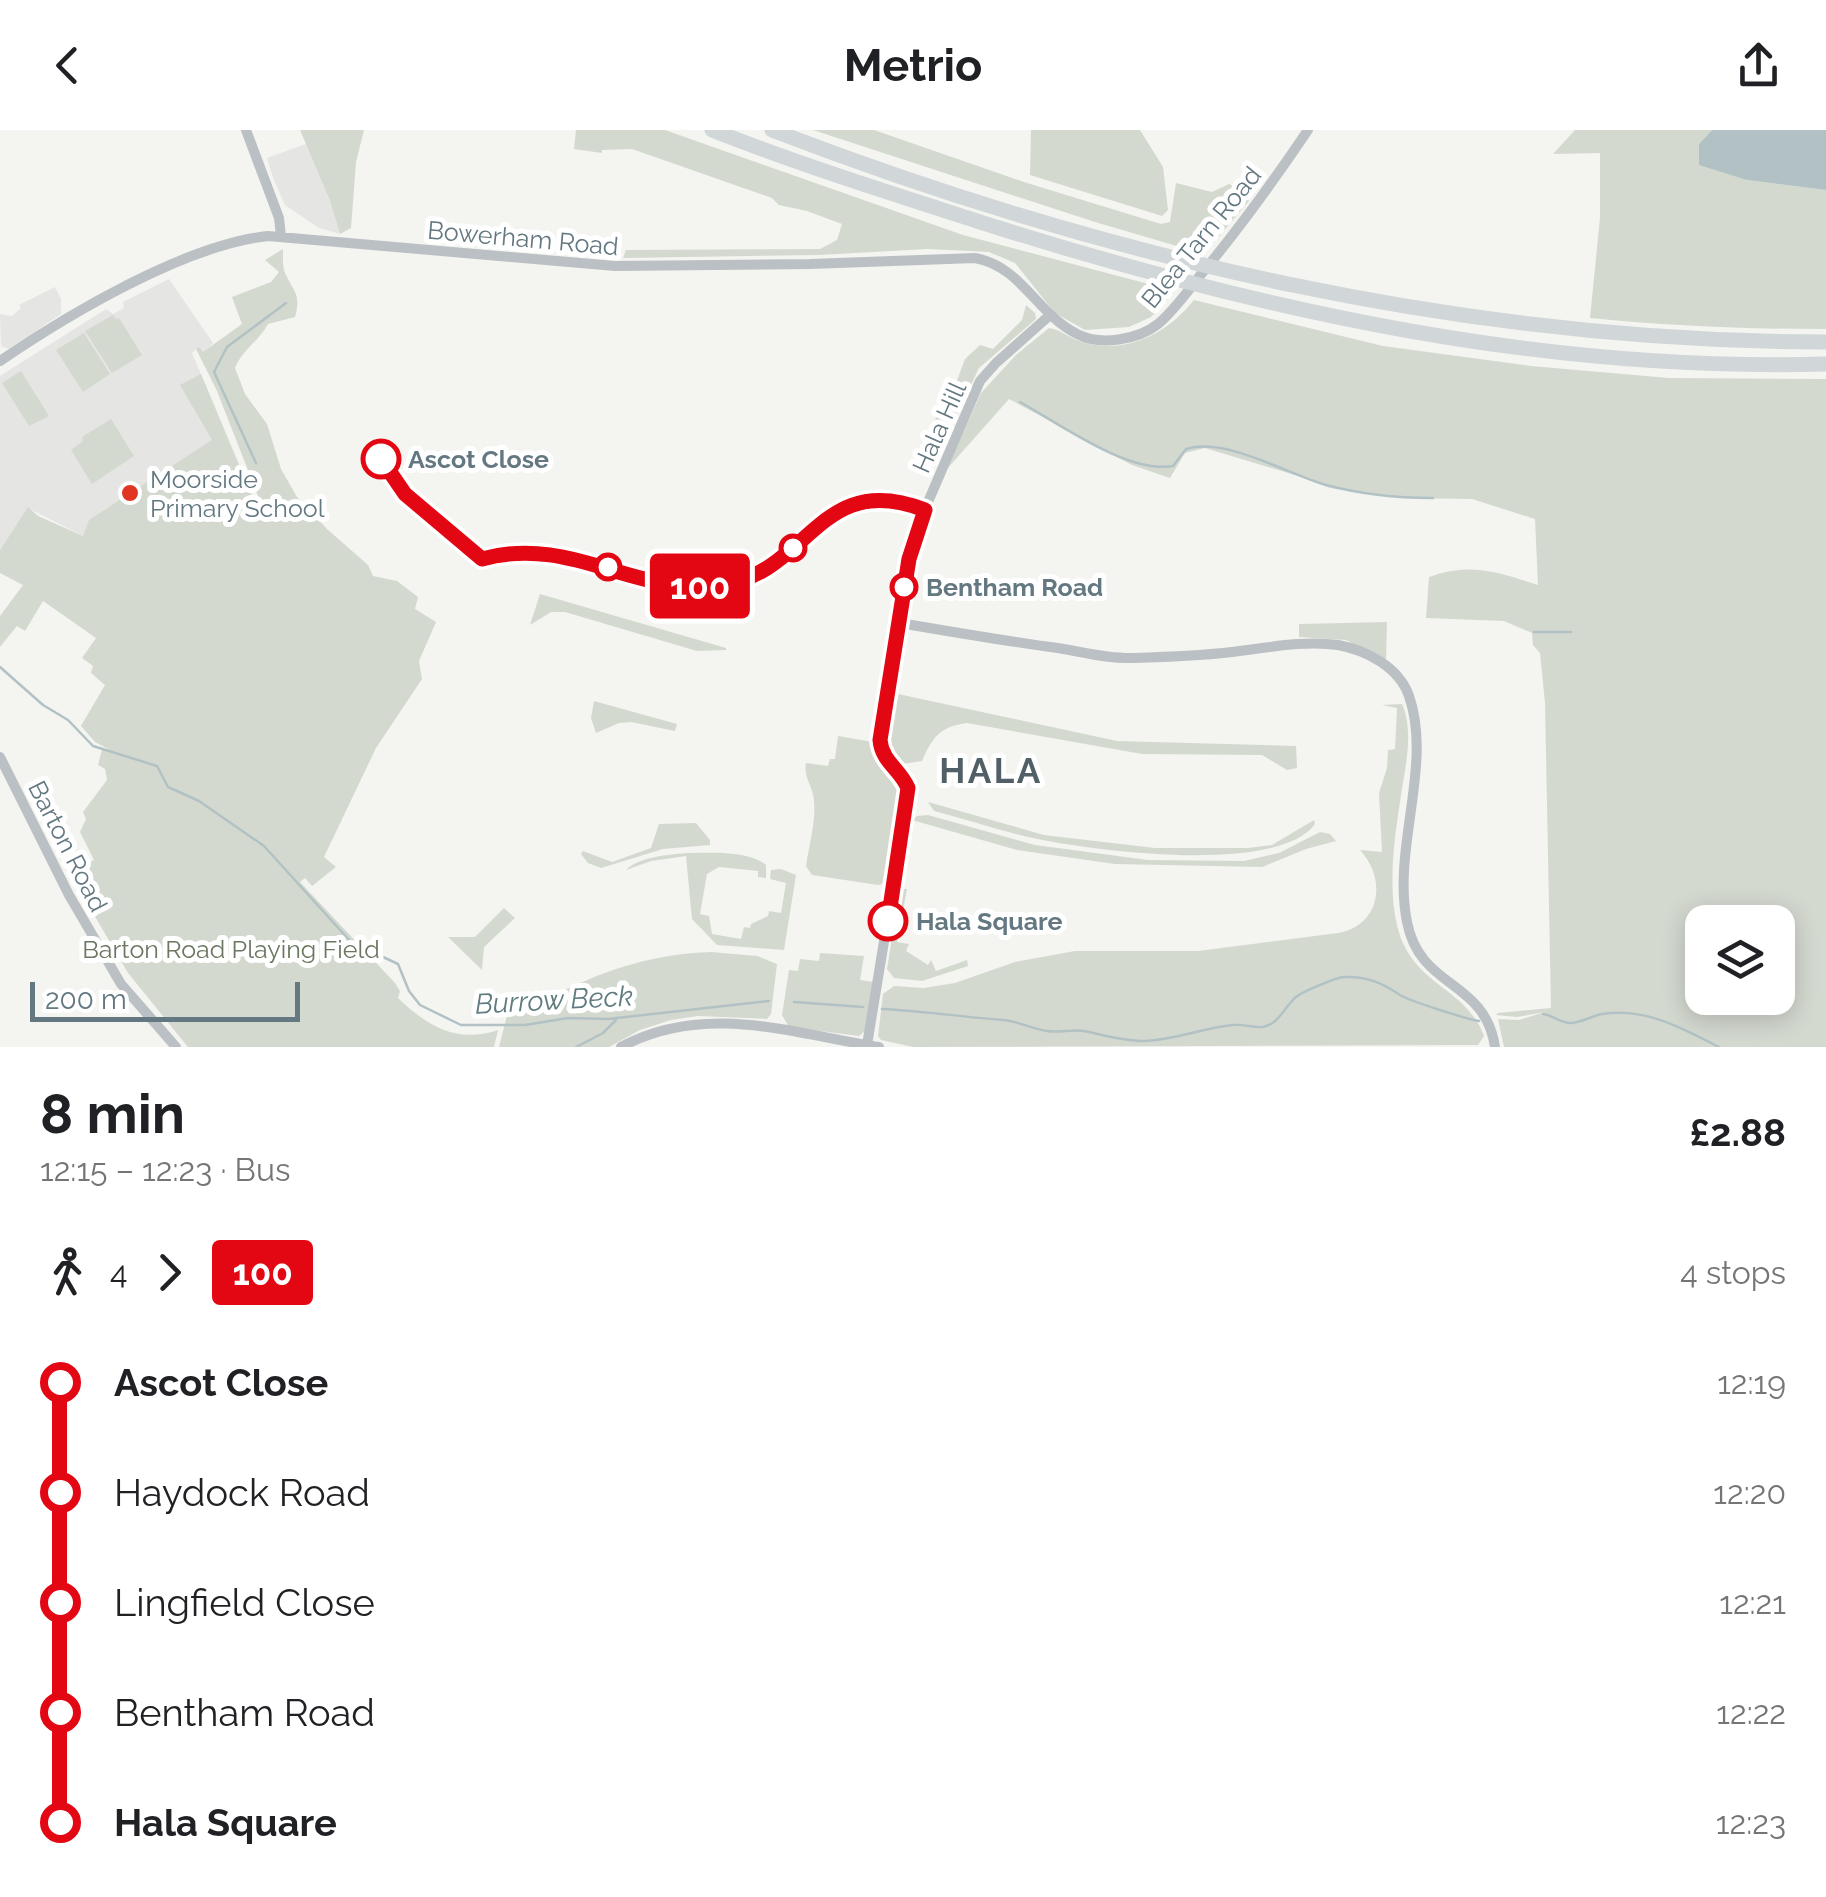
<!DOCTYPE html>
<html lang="en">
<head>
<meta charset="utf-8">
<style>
	body { margin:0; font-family:Raleway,sans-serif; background:#f2f2f2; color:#202124; height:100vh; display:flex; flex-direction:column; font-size:38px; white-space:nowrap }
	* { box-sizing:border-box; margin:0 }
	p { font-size:32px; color:#757577 }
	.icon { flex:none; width:55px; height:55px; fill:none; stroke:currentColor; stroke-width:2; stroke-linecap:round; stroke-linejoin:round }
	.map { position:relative; height:917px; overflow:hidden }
	.drawer { display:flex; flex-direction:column; background:#fff; flex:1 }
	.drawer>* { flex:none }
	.badge { padding:0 20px; border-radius:8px; font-size:35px; line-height:65px }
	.tools { position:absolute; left:1685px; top:775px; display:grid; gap:20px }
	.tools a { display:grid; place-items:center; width:110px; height:110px; border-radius:20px; background:#fff; box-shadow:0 5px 25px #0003; font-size:50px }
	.scale { position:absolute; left:30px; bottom:25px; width:270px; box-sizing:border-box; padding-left:10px; border:5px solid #647881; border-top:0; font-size:28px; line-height:35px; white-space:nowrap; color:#647881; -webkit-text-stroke:8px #fff; paint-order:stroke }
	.map>.badge { position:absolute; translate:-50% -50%; box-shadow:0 0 0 5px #fff }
	.legs { display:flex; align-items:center; gap:15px; height:110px; padding:0 40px; font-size:32px }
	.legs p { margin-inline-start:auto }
	.headline { display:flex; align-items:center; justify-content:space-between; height:170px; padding:0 40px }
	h1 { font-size:55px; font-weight:700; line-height:75px }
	ul { padding:0 40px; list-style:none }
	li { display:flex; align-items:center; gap:35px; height:110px; font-size:38px }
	li i { display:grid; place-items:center; width:15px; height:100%; margin:0 12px; background:currentColor }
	li i::after { content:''; width:25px; height:25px; margin:-12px; border:8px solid; border-radius:50%; background:#fff }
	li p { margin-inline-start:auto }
	li:first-child i { background:linear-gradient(#0000 50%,currentColor 0) }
	li:last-child i { background:linear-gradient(currentColor 50%,#0000 0) }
	header { display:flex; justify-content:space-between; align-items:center; height:130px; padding:0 40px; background:#fff; font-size:45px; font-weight:700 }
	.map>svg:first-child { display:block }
	.built { fill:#e5e5e4 }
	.green { fill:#d4d9d0; fill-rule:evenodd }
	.water { fill:#b2c2c4 }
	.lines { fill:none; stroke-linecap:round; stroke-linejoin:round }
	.stream { stroke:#b2c2c4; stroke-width:2.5 }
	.tertiary { stroke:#bac0c3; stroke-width:10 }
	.motorway { stroke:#d1d6d9; stroke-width:15 }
	.line-1-casing { stroke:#fff; stroke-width:22 }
	.line-1 { stroke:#e30613; stroke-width:15 }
	.stop-1-dot { fill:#fff; stroke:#e30613; stroke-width:5 }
	.poi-dot { fill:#e13524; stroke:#fff; stroke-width:4 }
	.labels { text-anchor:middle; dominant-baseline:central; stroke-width:10; stroke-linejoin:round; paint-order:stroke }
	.street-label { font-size:25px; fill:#647881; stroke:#fff }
	.stop-label { font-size:25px; font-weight:bold; fill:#647881; stroke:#fff; text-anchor:start }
	.poi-label { font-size:25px; fill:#647881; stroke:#fff; text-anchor:start }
	.park-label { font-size:25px; fill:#6a7862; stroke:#fff }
	.water-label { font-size:28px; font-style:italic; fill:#5f7b7f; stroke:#fff }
	.district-label { font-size:35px; font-weight:bold; letter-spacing:2.5px; fill:#516066; stroke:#fff }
</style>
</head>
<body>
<header><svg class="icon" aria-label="back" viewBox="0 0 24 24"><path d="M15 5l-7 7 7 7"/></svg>Metrio<svg class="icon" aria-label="share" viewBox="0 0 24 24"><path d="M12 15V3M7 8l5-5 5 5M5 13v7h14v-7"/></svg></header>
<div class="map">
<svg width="1826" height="917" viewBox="0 0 1826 917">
	<rect width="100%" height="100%" fill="#f4f4f0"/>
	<path class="built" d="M306,14L330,71L340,104L319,98L285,75L273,48L267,28Z
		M169,149L213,213L203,223L198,217L192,223L254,369L260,372L88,395L83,406L28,378L0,420V246L106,179L113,184L124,178L123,172Z
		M55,157L61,169V184L9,219L1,216L0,184L12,186L21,178L19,175Z"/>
	<path class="green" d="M300,0H364L356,32L351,98L340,104L330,71Z
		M576,0H665L963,105L1175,161L1151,187L1129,197L1085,200L1055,183L1015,133L989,122L927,119L819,125L623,128L626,120L820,119L837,110L842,94L807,81L779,75L772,68L632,19L602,20V23L574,19Z
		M813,0H874L1027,53L1161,94L1170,92L1176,53L1212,62L1229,54L1245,61L1249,71L1204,124L1095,92Z
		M1031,0H1140L1163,37L1168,80L1162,86L1030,45Z
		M1575,0H1712L1699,14L1747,50L1826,60V199C1746,199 1669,196 1590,188L1600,88V23L1553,24Z
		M283,119C283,127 282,138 286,145C295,163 301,166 295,187L268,194C258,212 243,219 235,238L245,264L267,294L281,339L297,367L327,399L368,435L373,446L397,451L418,467L415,479L436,492L419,531L422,549L376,618L324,727L336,737L312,756L305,748L300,752L395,853L400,861L398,868C427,896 457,914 498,900L494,917H188L128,843L69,742L94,730L80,702L86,689L83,682L107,650L105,639L98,635L102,619L110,620L95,612L81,596L105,555L91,543L93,536L82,528L96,508L43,471L25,501L17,496L0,517V486L23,455L0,443V420L28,377L38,386L83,406L89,390L212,310L180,255L201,244L253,369L260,371L217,261L196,219L199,217L203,222L242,194L232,167L271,152L279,142L265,130Z
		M1194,170L1383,216L1531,236L1669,248L1826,249V917H1504L1498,889L1519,890L1545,882L1517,887L1496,885L1498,883L1551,878L1545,573L1540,523L1533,515L1532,503L1504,491L1426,488L1429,447C1471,432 1497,442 1538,455L1535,389L1472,369L1402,368L1330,358L1311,350L1205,318L1185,323L1170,348L1132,335L1009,269L947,339L981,263L1016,225L1049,198C1061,200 1068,207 1079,211C1124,226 1166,205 1194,170ZM1702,792H1778V868H1702Z
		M1026,175L1035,183L1036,189L979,238L940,320L928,316L938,280L947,277L965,229L980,215L993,219L1022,190Z
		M113,185L116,189L119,188L142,225L112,243L85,201Z
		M84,203L110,244L83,262L56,220Z
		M21,241L49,286L29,296L2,253Z
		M111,289L134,326L92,354L71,320L83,311L82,307Z
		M540,464L726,518V520L697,521L565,482H551L530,495Z
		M1387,492L1386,530L1346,510L1299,507V494Z
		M898,564L1117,611L1296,616L1297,638L1287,640L1262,625L1142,624L967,593C940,597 933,606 922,631L902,634L887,615Z
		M594,571L677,594L675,601L631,592L619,593L596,603L591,588Z
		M1402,574C1415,603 1404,642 1400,672C1394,710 1388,757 1397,795C1411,856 1466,856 1484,906L1478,915L913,917L881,910L878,906L883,864L894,856L924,858L955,853L1015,832L1075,821H1198L1338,803C1381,795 1387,749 1360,720L1382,722L1379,663L1387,638L1388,620L1395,619L1397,578L1382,575Z
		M838,606L873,612C870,634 886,642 902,653L905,663L892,746L888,753L878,755L812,745L806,736C809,715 816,692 814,671C813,655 803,648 806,633L828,636L830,629H835Z
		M928,672L1044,705L1155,718H1248L1272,715L1314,690L1315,694C1278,745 1095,721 1038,709C1003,702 969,690 934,681Z
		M928,685L1035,715L1148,730L1244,731L1279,723L1320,702L1330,704L1336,711L1306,719L1262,737L1115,734L1017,720L912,690L917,686Z
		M696,693L710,710V715L663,719L601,738L588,733L581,724L583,721L612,732L651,718L659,694Z
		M686,723C709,723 748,720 766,735V748L758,747V741L719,737L707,744L700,784L709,786L712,804L741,809L744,797L750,798L751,794L768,786L769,781L781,783L786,753L770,749L771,740L781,739L796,745L784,820L717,815L692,789L686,726L651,731L626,740C639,727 666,725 686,723Z
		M900,759H907L897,812L909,814L906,821L928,835L931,830L936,841L967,830L968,836L922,851L894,848L887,839Z
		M504,778L515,788L484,817L482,840L448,807H475Z
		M711,822L757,826L777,834L771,884L767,889L698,886L671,890L640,900L609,917H499L511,870C547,873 570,856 602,844C637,831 673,823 711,822Z
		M820,823L864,826L860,850L874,852L865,901L859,906L789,897L782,885L789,840L798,841L800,829L819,831Z"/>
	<path class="water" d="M1712,0H1826V60L1747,50L1699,35V14Z"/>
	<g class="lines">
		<path class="stream" d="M1020,272C1060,294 1128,344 1173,336L1186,319C1226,307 1285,343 1326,355C1360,364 1398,368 1433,368
			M256,333L214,242L227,217L286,173
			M1534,502H1571
			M0,537L43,575L68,590L93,616L157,636L168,657L199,671L264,716L351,812L398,834L409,861L420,875L461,895H525L568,888L608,889L769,871
			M794,872L863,877
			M882,879C923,881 963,887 1003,890C1018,891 1032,899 1047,901C1059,903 1073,899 1084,901C1103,905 1124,911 1144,911C1174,910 1203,898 1233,895C1243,894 1254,898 1263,897C1278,895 1286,875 1296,867C1302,862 1337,847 1344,847C1367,846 1382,853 1400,865C1410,871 1466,889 1479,891
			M1543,884C1553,885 1561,894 1572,893C1582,892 1592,886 1602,884C1645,877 1682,898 1719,917
			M576,917L603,903L616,890"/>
		<path class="tertiary" d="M246,0L279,88L281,106
			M0,231C69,184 185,115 268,106L615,136L810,134L975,128C1021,136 1037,184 1077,204C1100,216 1138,210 1158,194C1175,180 1189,159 1203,142C1241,96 1275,49 1308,0
			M900,493C953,502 1005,511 1058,518C1083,522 1108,529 1133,528C1166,527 1199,526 1232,522C1266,518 1304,510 1338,515C1366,520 1399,537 1409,566C1433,635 1392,718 1407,792C1420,860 1485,849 1495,917
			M0,627L69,765L121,854L176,917
			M867,915L908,665C905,642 882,633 880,610L909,429L925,379L980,251L996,233L1050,185
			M621,917C705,872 790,903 879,917"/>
		<path class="motorway" d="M712,0C806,37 903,67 999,98C1268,182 1543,242 1826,234
			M772,0C1107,129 1466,212 1826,212"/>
	</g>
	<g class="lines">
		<g class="line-1-casing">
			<path id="line-1" d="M381,329L405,364L482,429C572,404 636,468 722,455C810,442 819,339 925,380L909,429L880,610C882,632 900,639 908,658L888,791"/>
		</g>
		<use href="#line-1" class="line-1"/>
	</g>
	<g class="stop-1-dot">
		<circle cx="381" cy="329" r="18"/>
		<circle cx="793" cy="418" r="12"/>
		<circle cx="608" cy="437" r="12"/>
		<circle cx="904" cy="457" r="12"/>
		<circle cx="888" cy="791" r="18"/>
	</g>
	<circle class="poi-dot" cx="130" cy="363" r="10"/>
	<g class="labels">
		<g class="street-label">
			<text transform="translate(1201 107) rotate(-51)">Blea Tarn Road</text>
			<text transform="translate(523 108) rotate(5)">Bowerham Road</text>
			<text transform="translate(939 297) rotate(-66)">Hala Hill</text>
			<text transform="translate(68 716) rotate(63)">Barton Road</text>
		</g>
		<g class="stop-label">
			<text x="408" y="329">Ascot Close</text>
			<text x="926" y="457">Bentham Road</text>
			<text x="916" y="791">Hala Square</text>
		</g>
		<g class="poi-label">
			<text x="150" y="349">Moorside<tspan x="150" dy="29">Primary School</tspan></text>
		</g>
		<g class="park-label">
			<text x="231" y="819">Barton Road Playing Field</text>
		</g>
		<g class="water-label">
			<text transform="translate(554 870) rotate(-3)">Burrow Beck</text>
		</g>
		<g class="district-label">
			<text x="991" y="640">HALA</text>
		</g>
	</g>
</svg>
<div class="tools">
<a><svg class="icon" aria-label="layers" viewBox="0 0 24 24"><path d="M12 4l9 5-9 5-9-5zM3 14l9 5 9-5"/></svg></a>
</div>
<div class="scale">200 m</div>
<b class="badge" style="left:700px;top:456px;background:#e30613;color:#fff">100</b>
</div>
<section class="drawer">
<div class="headline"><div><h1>8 min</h1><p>12:15 – 12:23 · Bus</p></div><b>£2.88</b></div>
<div class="legs"><svg class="icon" aria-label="walk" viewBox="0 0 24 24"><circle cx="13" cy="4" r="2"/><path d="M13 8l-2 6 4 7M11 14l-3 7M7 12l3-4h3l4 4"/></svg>4<svg class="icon" aria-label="forward" viewBox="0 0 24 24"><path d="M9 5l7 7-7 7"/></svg><b class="badge" style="background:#e30613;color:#fff">100</b><p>4 stops</p></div>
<ul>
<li><i style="color:#e30613"></i><b>Ascot Close</b><p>12:19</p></li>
<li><i style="color:#e30613"></i><span>Haydock Road</span><p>12:20</p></li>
<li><i style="color:#e30613"></i><span>Lingfield Close</span><p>12:21</p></li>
<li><i style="color:#e30613"></i><span>Bentham Road</span><p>12:22</p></li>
<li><i style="color:#e30613"></i><b>Hala Square</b><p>12:23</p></li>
</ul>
</section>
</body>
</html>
